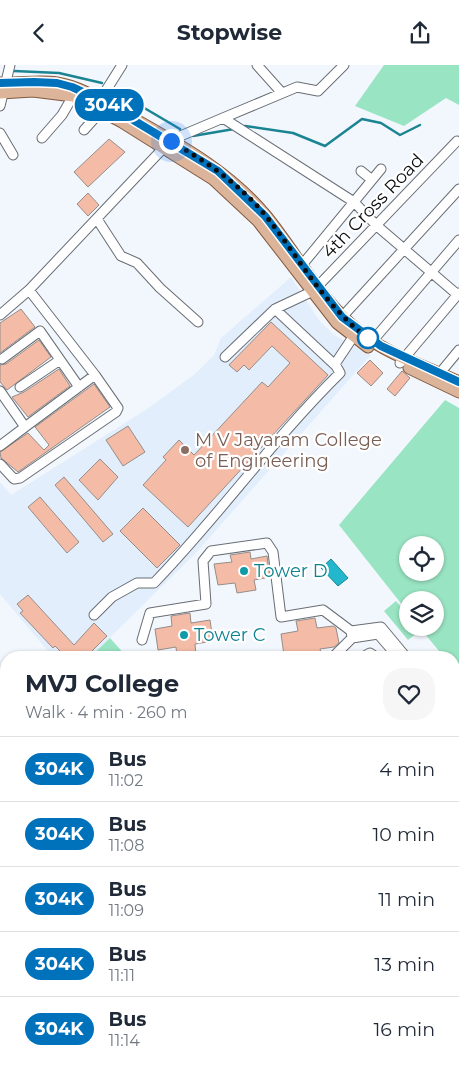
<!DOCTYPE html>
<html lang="en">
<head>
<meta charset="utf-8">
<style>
	body { margin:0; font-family:Montserrat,sans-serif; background:#f6f6f7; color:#1f2937; height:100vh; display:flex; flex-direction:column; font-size:19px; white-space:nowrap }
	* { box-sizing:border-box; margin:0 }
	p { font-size:16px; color:#747a83 }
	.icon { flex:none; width:28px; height:28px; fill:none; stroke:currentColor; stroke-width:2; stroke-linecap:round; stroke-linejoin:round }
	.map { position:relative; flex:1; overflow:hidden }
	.side { position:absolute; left:0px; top:586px; width:460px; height:421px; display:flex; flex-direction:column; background:#fff; border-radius:20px 20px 0 0; box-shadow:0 1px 4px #0004 }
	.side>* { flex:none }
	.badge { padding:0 10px; border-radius:16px; font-size:18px; line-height:32px }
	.controls { position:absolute; left:399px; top:471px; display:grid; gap:10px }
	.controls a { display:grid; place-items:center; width:45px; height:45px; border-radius:50%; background:#fff; box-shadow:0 1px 4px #0004; font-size:25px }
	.you { position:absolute; width:25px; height:25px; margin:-12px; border:4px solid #fff; border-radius:50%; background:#1a73e8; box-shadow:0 0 0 8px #1a73e833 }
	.map>.badge { position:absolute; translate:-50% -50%; box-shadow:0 0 0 2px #fff }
	.round { display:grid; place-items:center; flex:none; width:52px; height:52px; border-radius:20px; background:#f6f6f7 }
	.head { display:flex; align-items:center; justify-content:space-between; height:85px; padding:0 25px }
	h1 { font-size:24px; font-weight:700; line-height:38px }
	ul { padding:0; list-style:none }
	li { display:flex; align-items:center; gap:15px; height:65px; padding:0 25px; border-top:1px solid #e0e1e3 }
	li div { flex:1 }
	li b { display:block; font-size:19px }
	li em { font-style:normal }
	li .badge { min-width:55px; font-weight:700; text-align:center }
	header { display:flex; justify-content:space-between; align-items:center; height:65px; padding:0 25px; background:#fff; font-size:22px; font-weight:700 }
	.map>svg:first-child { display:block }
	.built { fill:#e2eefb }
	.green { fill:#99e4c2; fill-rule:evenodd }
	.water { fill:#22b7cc; stroke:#1b8493 }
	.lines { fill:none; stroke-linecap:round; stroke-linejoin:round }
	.stream { stroke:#1b8493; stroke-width:2.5 }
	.building { fill:#f4bca7; stroke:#968d89 }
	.minor-casing { stroke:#696e75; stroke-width:11 }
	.major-casing { stroke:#83593e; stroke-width:13 }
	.minor { stroke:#fff; stroke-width:9 }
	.major { stroke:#dbb49a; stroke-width:11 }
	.line-casing { stroke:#fff; stroke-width:11 }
	.line { stroke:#0072bc; stroke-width:8 }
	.walk { stroke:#0b0d0f; stroke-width:5; stroke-dasharray:0 9 }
	.stop-dot { fill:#fff; stroke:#0072bc; stroke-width:2.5 }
	.education-dot { fill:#8d6e63; stroke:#fff; stroke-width:2 }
	.culture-dot { fill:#0f9aa8; stroke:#fff; stroke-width:2 }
	.labels { text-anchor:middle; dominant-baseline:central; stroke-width:4.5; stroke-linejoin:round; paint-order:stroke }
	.street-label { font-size:18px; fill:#0b0d0f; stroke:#fff }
	.education-label { font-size:18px; fill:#785e54; stroke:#fff; text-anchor:start }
	.culture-label { font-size:18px; fill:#0d838f; stroke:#fff; text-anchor:start }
</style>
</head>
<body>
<header><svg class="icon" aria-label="back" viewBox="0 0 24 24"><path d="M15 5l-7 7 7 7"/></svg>Stopwise<svg class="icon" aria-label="share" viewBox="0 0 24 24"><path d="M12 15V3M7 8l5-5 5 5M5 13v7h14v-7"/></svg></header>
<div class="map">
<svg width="459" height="1007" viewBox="0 0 459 1007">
	<rect width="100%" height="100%" fill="#f2f7fd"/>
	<path class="built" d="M291,212L319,255L334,270L371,290L195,489L90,592H53L0,529V417L11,430L147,344L195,309L214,290L221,273Z"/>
	<path class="green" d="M384,0H459V40L446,33L404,61L355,41Z
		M445,335L459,343V611L454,604V592H444L420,563L435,562V535H408L407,546L339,460ZM408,480H435V508H408Z
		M396,536L407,549L408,562L419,563L421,565L408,575L384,546Z
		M110,573L127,592H90Z
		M6,1000V1001H85L77,1007H0Z"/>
	<path class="water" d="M331,494L348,513L338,521L321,503Z"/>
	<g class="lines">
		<path class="stream" d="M14,6L59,8L102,18
			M112,24L180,64
			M245,61L293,68L325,81L362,54L381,58L400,70L420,60
			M193,71L234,64
			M211,1001L215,1007"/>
	</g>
	<path class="building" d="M109,74L125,87L88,122L74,107Z
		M88,128L99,140L88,151L77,139Z
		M21,244L35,262L0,288V258Z
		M271,257L328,310L188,462L143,420L166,395L163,392L179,375L194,390L262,317L268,322L290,298L272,281L249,305L244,300L237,307L229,300Z
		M39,275L51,292L7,325L0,317V300L6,299Z
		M370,295L383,308L371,321L357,308Z
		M59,304L70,321L28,352L12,332L24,327Z
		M402,306L410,313L395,331L387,324Z
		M94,319L110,342L18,407L1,393L0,387L28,368L44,385L49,380L35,362Z
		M128,361L145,387L123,401L106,375Z
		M100,394L118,412L98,435L79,415Z
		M64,412L113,469L103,477L55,420Z
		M40,432L79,477L67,488L28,442Z
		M143,443L180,480L157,503L120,466Z
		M250,487L251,494L267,491L270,512L254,515L256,525L237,528L235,518L218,520L214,499L232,497L230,490Z
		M28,530L74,580L94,558L107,571L86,592H66L55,581L53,583L20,548L23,546L17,539Z
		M190,548L191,558L210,555L213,576L195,579L196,590L177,592L176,582L158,585L155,564L172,561L171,551Z
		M315,553L317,563L333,561L336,563L339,578L334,582L320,584L322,592H302L301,587L284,590L281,569L298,566L296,556Z"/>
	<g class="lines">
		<g class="minor-casing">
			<path id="minor" d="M257,0L282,28
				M100,35L122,0
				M0,41L10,0
				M223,53L297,22L318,26L344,0
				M84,65L102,45
				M0,68L13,90
				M42,73L62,50L73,31
				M361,106L372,115
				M97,154L121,191L137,198L160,223L198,257
				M302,200L381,104
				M275,244L336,301
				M0,250L29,225L171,75L223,53L354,137L377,161L458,230
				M342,252L459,124
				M369,280L459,175
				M225,292L275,244L311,227L318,221L457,76
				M2,294L40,266L79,322
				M400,298L459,228
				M440,308L459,285
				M20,322L60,295
				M0,326L25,362L0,381
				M25,362L95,310
				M0,399L14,414L20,413L116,347L118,343L95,310L29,225
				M94,550L112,532L137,518H154C219,451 273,374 340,308L335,299L353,272
				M351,566L381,562L406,592
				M142,575L150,548L206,539L203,496L211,486L267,478L273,487L281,552L323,545L351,566L352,573
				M333,592L352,573L378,569L398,592
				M363,592L370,588L376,592
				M0,635L6,643
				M454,645L459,649
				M454,655L459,659
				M454,701L459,697
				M0,777L6,783
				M118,1007L126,1001
				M220,1007L228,1001"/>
		</g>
		<g class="major-casing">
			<path id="major" d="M0,18C19,19 38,15 57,18C83,22 106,39 129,51C178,79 229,106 266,151C297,189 321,237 361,268C390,291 426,301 459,317
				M0,28L33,26L73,31L122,57L213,114L258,156L337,258L368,282
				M409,303L459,327"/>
		</g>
		<use href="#minor" class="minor"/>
		<use href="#major" class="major"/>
	</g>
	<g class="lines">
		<g class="line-casing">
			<path id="line" d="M0,18L34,17L57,18L72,22L100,35L218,106L265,151L342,252L381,281L459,317"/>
		</g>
		<use href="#line" class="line"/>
		<path class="walk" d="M171,76C206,97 240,119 266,151C300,194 326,244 372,276L368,273"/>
	</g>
	<circle class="stop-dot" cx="368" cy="273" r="10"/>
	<circle class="education-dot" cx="185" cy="385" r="5"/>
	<g class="culture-dot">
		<circle cx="244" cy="506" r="5"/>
		<circle cx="184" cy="570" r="5"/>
	</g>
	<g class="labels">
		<g class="street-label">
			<text transform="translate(373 141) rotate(-46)">4th Cross Road</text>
		</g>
		<g class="education-label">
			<text x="195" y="375">M V Jayaram College<tspan x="195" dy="21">of Engineering</tspan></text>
		</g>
		<g class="culture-label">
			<text x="254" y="506">Tower D</text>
			<text x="194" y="570">Tower C</text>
		</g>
	</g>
</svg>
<div class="controls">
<a><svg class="icon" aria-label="locate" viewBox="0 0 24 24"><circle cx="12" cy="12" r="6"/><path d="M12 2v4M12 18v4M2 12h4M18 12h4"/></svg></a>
<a><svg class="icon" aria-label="layers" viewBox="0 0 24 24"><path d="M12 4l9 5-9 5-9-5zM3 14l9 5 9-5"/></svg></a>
</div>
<div class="you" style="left:171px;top:76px"></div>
<b class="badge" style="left:109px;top:40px;background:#0072bc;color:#fff">304K</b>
<section class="side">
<div class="head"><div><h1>MVJ College</h1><p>Walk · 4 min · 260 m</p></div><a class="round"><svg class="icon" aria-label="heart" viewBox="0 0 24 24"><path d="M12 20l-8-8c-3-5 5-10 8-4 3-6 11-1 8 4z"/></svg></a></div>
<ul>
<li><span class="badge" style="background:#0072bc;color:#fff">304K</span><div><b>Bus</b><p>11:02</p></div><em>4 min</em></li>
<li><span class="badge" style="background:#0072bc;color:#fff">304K</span><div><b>Bus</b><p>11:08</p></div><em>10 min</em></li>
<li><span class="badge" style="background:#0072bc;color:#fff">304K</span><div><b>Bus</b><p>11:09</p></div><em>11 min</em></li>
<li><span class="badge" style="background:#0072bc;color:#fff">304K</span><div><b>Bus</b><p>11:11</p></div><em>13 min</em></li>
<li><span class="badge" style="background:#0072bc;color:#fff">304K</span><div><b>Bus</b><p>11:14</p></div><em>16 min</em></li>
</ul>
</section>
</div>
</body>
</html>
